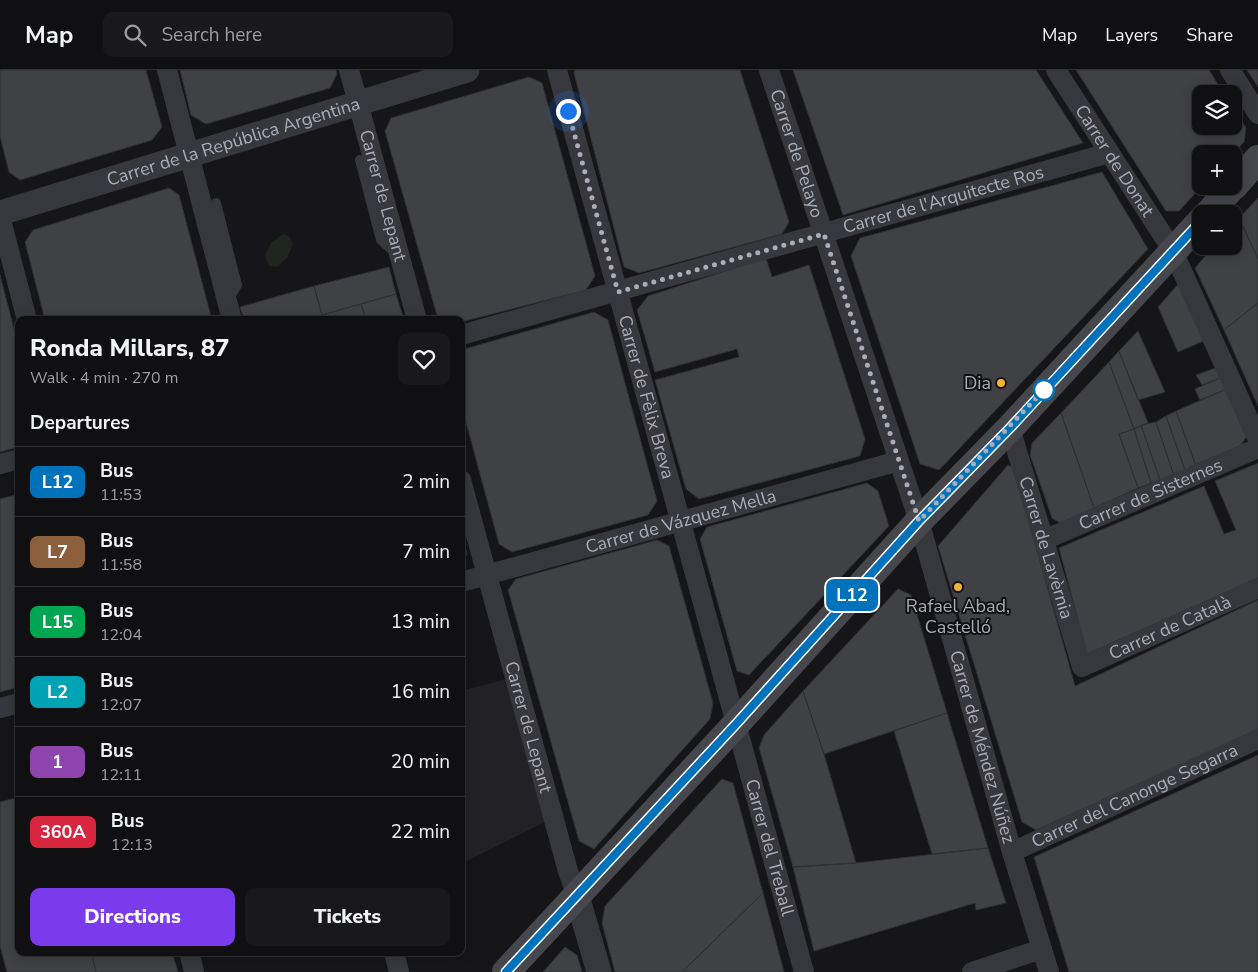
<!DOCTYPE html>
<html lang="en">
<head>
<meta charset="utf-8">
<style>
	body { margin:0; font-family:"Nunito Sans",sans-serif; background:#19191b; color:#f1f3f6; height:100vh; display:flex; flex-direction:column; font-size:19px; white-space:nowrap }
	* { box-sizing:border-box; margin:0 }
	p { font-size:16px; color:#9c9d9f }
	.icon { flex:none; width:28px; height:28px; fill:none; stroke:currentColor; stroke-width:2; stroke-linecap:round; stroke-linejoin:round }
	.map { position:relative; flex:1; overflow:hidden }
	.sheet { position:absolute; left:15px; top:246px; width:450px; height:640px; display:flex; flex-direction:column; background:#101012; border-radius:10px; box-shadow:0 2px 12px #0003,0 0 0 1px #303032 }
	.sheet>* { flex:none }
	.badge { padding:0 10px; border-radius:8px; font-size:18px; line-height:32px }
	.fabs { position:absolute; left:1192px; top:15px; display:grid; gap:10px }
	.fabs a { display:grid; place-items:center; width:50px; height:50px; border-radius:10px; background:#101012; box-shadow:0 2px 12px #0003,0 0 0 1px #303032; font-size:25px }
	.you { position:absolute; width:25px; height:25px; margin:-12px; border:4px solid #fff; border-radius:50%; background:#1a73e8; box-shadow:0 0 0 8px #1a73e833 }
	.map>.badge { position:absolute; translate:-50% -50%; box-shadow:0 0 0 2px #fff }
	h2 { padding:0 15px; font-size:19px; line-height:45px }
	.round { display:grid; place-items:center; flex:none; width:52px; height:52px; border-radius:10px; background:#19191b }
	.head { display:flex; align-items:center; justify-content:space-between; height:85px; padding:0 15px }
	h1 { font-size:24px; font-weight:800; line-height:38px }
	.action { display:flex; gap:10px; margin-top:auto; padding:10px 15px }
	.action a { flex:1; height:58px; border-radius:10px; background:#7c3aed; color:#fff; font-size:20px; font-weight:800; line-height:58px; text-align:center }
	.action a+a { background:#19191b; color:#f1f3f6 }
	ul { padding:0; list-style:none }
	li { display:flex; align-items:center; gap:15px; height:70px; padding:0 15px; border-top:1px solid #303032 }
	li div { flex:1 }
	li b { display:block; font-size:19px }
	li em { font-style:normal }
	li .badge { min-width:55px; font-weight:700; text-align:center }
	header { display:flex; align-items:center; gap:30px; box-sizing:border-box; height:70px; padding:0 25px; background:#101012; border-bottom:1px solid #303032 }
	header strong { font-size:24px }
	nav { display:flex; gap:28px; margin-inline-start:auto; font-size:18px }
	.search { width:350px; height:45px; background:#19191b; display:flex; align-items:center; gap:12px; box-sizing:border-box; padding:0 18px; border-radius:10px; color:#9c9d9f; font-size:19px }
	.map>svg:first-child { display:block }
	.built { fill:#222225 }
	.green { fill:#1e261f }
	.building { fill:#404145; stroke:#303034 }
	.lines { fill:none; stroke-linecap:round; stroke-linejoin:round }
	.service { stroke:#37383d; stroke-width:10 }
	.minor { stroke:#37383d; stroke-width:20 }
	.tertiary { stroke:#37383d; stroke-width:25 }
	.secondary { stroke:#45474d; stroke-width:28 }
	.line-casing { stroke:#fff; stroke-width:11 }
	.line { stroke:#0072bc; stroke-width:8 }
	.walk { stroke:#a8adb8; stroke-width:5; stroke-dasharray:0 9 }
	.poi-dot { fill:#f2b134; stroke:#111113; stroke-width:2 }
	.stop-dot { fill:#fff; stroke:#0072bc; stroke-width:2.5 }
	.labels { text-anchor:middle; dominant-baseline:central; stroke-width:4; stroke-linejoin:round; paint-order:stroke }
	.street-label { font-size:18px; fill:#a8adb8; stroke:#111113 }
	.poi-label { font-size:18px; fill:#a8adb8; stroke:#111113; text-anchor:end }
</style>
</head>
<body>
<header>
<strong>Map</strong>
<div class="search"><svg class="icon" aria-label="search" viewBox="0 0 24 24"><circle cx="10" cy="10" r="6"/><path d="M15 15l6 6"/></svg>Search here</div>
<nav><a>Map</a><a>Layers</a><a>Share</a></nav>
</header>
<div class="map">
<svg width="1258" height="902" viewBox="0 0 1258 902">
	<rect width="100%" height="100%" fill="#161618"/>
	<path class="built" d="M511,608L549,750L461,794V621Z"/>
	<path class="green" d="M283,164L289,166L293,174L287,188L277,197L269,196L265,185L271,173Z"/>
	<path class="building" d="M0,0H146L162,57L152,70L20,110L9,102L0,66Z
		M180,0H336L337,4L330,18L206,54L191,45Z
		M575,0H740L789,152L782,164L639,203L624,197L574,3Z
		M793,0H1036L1083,73L843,145Z
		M1076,0H1209L1224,24H1201V56H1234V38L1246,58L1244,72L1233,84H1201L1202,116L1179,141H1166Z
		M1247,0H1258V17Z
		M529,7L542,13L595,206L586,220L461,252V250H440L438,249L385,61L391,48Z
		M1102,102L1148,179L939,400L920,394L851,186L860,168Z
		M169,118L179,125L212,250H45L25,172L33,160Z
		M1258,128V189L1239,148Z
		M1239,148L1258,189V233L1224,260L1195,198L1214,176H1234V154Z
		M766,188L772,207L809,195L865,369L860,386L699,429L686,419L655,310L739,287L737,279L655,302L637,240L648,226Z
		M389,197L396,224L322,245L314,216Z
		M0,205L19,279V377L0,382Z
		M1180,212L1206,270L1178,282L1158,237Z
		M314,216L322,245L306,250H244L240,237Z
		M396,224L404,250H366L361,234Z
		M1258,233V336L1224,260Z
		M361,234L366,250H324L322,245Z
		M594,242L608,250L657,431L648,445L512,482L499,474L461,334V280Z
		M322,245L324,250H306Z
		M1138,261L1165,322L1138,330L1119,281Z
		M1119,281L1148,353L1134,359L1109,292Z
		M1109,292L1134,359L1119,364L1138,418L1094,438L1061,343Z
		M1218,297L1222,307L1202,315L1196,305Z
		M1222,307L1227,319L1200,330L1195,319Z
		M1227,319L1248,364L1241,375L1196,396L1176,341Z
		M1176,341L1196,396L1185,400L1166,346Z
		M1061,343L1094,438L1060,453L1052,448L1030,385L1032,373Z
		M1166,346L1185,400L1174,406L1156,352Z
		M1156,352L1174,406L1160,410L1141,355Z
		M1141,355L1160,410L1151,413L1134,359Z
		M1134,359L1151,413L1138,418L1119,364Z
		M1258,393V508L1087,584L1059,478L1204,416L1224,464L1236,460L1215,411Z
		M1008,395L1014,398L1075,616L1258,530V660L1036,760L1022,752L938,476Z
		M867,413L878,421L889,456L749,605L737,601L700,469L707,457Z
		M19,424V617L0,622V429Z
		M461,462L467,484L461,493Z
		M657,470L669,476L713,633L710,649L594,779L579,771L508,520L516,509Z
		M898,519L911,525L947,643L824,684L803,621Z
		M803,621L824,684L856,793L793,797L759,678L764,665Z
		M947,643L988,778L932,784L894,661Z
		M1258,685V902H1069L1034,787Z
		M722,709L733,713L763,823L682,902H615L602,853L605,836Z
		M19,727V882H91L96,902H7L0,876V732Z
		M988,778L1006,833L976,840L975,833L814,881L793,797L856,793Z
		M763,823L784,902H682Z
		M565,877L577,885L582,902H543Z
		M91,882H172L178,902H96Z"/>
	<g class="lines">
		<path class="service" d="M360,90L381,170L396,183
			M216,133L237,215L228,230"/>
		<g class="minor">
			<path d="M167,0L232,250"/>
			<path id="s1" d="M349,0L417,250"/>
			<path id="s2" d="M557,0L804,902"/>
			<path id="s3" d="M769,0L919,451L1012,782L1049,902"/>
			<path id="s4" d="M1056,0L1173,181L1258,370"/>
			<path d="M1230,0L1258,44"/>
			<path d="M0,146L27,250"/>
			<path id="s5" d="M461,265L1109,83"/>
			<path id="s6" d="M1010,358L1082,597L1258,518"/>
			<path d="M0,394L19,389"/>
			<path id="s7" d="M461,410L568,801L577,826"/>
			<path id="s8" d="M1044,470L1258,378"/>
			<path id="s9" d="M461,512L899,391"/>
			<path d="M0,638L19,633"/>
			<path id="s10" d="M1012,782L1258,669"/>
			<path d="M189,882L194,902"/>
			<path d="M394,882L399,902"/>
			<path d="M972,902L1042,879"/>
		</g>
		<g class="tertiary">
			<path id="s11" d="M0,143L467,0"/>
			<path d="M577,826L599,902"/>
		</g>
		<path class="secondary" d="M1234,116L1258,89
			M1208,144L1233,116
			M506,902L737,653L919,451L1010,358L1201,151"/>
	</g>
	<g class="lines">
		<g class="line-casing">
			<path id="line" d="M506,902L737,653L919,451L1010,358L1201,151"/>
		</g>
		<use href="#line" class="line"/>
		<path class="walk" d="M568,41L618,222L824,164L919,451L1045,319L1044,320"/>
	</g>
	<g class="poi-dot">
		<circle cx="1001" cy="313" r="5"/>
		<circle cx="958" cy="517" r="5"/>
	</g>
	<circle class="stop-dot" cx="1044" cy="320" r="10"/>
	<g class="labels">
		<g class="street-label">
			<text stroke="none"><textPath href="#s11" startOffset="244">Carrer de la República Argentina</textPath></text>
			<text stroke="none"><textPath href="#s3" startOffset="88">Carrer de Pelayo</textPath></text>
			<text stroke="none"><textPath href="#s4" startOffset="108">Carrer de Donat</textPath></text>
			<text stroke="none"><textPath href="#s1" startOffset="130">Carrer de Lepant</textPath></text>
			<text stroke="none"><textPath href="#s5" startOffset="501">Carrer de l'Arquitecte Ros</textPath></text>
			<text stroke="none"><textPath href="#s2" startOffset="339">Carrer de Fèlix Breva</textPath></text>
			<text stroke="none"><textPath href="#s8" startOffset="116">Carrer de Sisternes</textPath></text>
			<text stroke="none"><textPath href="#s9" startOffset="228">Carrer de Vázquez Mella</textPath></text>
			<text stroke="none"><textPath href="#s6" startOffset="125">Carrer de Lavèrnia</textPath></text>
			<text stroke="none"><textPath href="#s6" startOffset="346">Carrer de Català</textPath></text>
			<text stroke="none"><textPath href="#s7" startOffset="256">Carrer de Lepant</textPath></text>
			<text stroke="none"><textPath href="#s3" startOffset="710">Carrer de Méndez Núñez</textPath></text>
			<text stroke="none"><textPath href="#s10" startOffset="135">Carrer del Canonge Segarra</textPath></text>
			<text stroke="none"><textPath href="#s2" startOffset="806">Carrer del Treball</textPath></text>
		</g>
		<g class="poi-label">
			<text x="991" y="313">Dia</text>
			<text x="958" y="536" text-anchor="middle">Rafael Abad,<tspan x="958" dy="21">Castelló</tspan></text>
		</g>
	</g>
</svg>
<div class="fabs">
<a><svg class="icon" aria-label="layers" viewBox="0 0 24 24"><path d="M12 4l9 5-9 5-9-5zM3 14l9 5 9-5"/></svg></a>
<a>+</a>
<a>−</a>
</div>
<div class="you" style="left:568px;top:41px"></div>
<b class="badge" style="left:852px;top:525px;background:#0072bc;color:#fff">L12</b>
<section class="sheet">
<div class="head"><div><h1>Ronda Millars, 87</h1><p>Walk · 4 min · 270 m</p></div><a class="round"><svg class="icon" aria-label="heart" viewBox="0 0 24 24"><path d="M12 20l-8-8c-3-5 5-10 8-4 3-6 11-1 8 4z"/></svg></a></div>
<h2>Departures</h2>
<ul>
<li><span class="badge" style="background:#0072bc;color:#fff">L12</span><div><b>Bus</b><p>11:53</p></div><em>2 min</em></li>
<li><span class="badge" style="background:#8b5e3c;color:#fff">L7</span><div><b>Bus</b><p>11:58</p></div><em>7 min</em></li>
<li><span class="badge" style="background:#00a651;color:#fff">L15</span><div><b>Bus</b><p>12:04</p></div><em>13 min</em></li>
<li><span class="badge" style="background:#00a3b4;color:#fff">L2</span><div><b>Bus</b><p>12:07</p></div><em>16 min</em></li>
<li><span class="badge" style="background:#8e44ad;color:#fff">1</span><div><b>Bus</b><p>12:11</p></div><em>20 min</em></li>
<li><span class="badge" style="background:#d7263d;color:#fff">360A</span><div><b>Bus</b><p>12:13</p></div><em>22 min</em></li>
</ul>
<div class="action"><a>Directions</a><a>Tickets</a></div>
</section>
</div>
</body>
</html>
